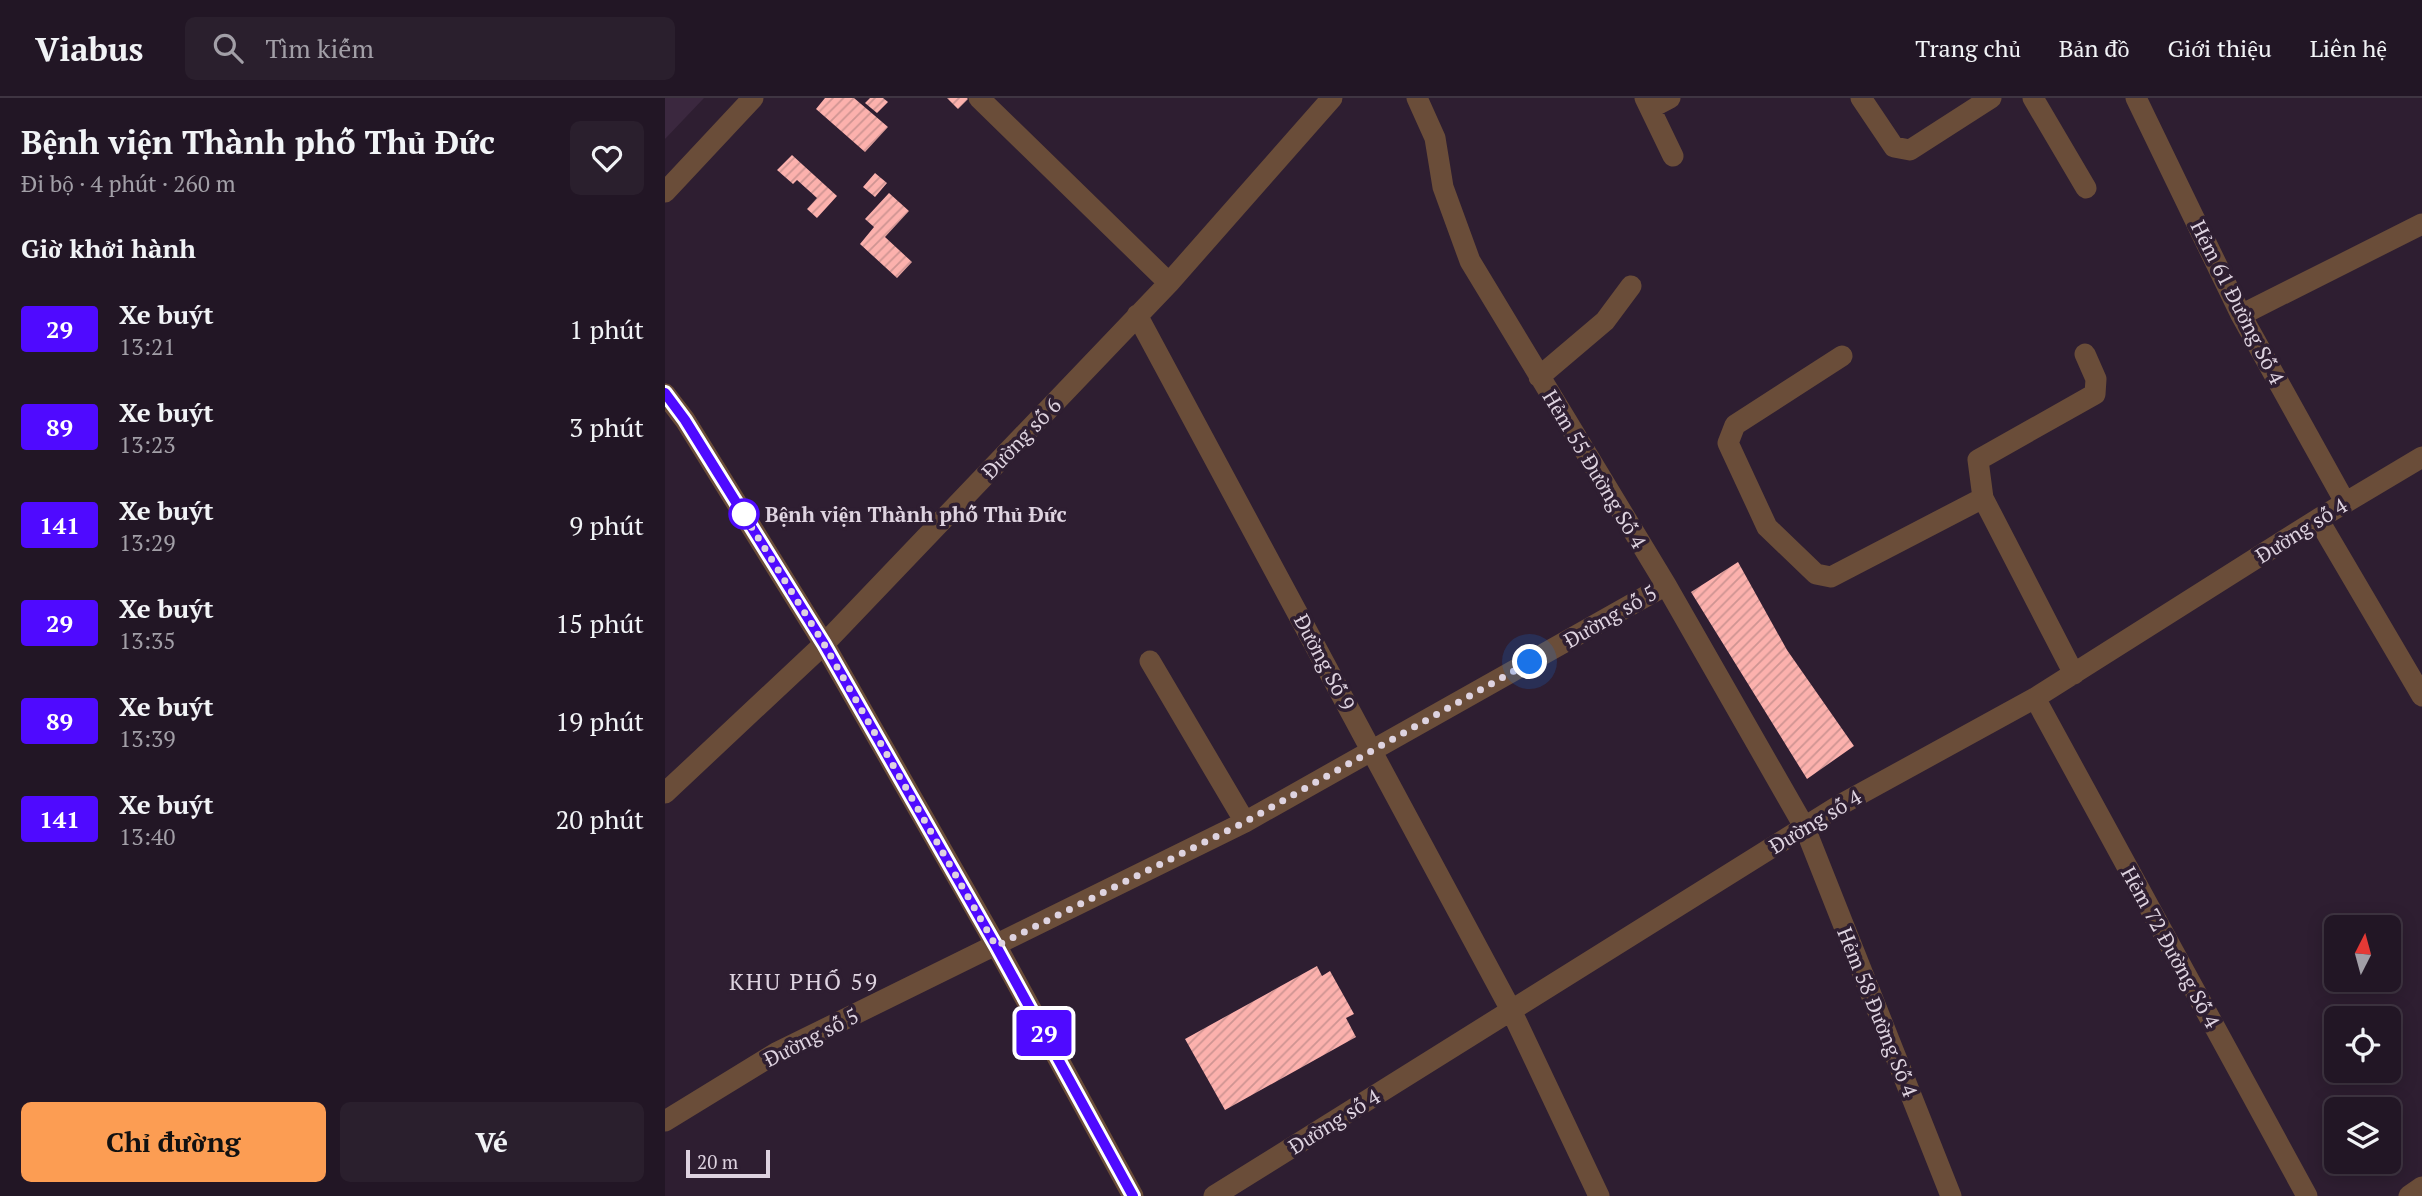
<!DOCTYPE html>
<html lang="vi">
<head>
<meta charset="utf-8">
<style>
	body { margin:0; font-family:"PT Serif",serif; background:#2a1f2d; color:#f1f3f6; height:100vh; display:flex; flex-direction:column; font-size:26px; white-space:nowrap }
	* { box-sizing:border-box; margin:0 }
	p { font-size:23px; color:#a29fa7 }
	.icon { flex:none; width:38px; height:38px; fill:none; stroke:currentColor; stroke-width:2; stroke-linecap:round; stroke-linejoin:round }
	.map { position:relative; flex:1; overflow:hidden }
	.details { display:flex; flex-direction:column; background:#221625; width:665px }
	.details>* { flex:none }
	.badge { padding:0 14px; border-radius:5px; font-size:24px; line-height:46px }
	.needle { width:46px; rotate:6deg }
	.tools { position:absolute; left:1659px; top:817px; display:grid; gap:14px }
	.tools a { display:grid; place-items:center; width:77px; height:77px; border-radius:10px; background:#221625; box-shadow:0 4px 18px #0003,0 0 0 2px #3f3542; font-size:35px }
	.scale { position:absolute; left:21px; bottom:18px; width:84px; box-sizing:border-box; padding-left:7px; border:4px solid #ded3e0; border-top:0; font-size:19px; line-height:24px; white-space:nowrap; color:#ded3e0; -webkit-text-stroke:5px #2e1e31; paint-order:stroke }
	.you { position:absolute; width:35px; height:35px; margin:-18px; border:5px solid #fff; border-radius:50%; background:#1a73e8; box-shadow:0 0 0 10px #1a73e833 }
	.map>.badge { position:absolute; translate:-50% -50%; box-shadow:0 0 0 4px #fff }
	h2 { padding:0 21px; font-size:26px; line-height:63px }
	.round { display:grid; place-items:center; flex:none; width:74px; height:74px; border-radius:10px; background:#2a1f2d }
	.overview { display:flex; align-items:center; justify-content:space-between; height:119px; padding:0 21px }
	h1 { font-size:33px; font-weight:700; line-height:52px }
	.cta { display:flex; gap:14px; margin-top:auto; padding:14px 21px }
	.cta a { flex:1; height:80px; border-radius:10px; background:#fc9d53; color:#111; font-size:28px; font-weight:700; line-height:80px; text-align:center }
	.cta a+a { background:#2a1f2d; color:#f1f3f6 }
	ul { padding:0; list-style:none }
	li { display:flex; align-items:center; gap:21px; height:98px; padding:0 21px }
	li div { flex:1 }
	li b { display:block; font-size:26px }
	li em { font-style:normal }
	li .badge { min-width:77px; font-weight:700; text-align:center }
	header { display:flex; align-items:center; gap:42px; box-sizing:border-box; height:98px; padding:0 35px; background:#221625; border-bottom:2px solid #3f3542 }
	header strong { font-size:33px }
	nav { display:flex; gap:38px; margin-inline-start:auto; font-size:24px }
	.search { width:490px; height:63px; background:#2a1f2d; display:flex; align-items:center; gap:18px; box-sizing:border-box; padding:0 24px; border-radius:10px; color:#a29fa7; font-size:26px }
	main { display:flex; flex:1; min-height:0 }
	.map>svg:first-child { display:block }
	.built { fill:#3b283f }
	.building { fill:url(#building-hatch) }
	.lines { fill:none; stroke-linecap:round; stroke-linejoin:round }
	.minor { stroke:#6a4d39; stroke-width:21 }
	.line-casing { stroke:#fff; stroke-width:16 }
	.line { stroke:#4f0aff; stroke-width:10 }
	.walk { stroke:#ded3e0; stroke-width:7; stroke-dasharray:0 12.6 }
	.stop-dot { fill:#fff; stroke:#4f0aff; stroke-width:3.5 }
	.labels { text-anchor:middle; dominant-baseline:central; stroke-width:7; stroke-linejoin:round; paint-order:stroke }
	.street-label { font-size:21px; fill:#ded3e0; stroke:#2e1e31 }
	.stop-label { font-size:21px; font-weight:bold; fill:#ded3e0; stroke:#2e1e31; text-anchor:start }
	.neighbourhood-label { font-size:23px; letter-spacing:2px; fill:#ded3e0; stroke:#2e1e31 }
</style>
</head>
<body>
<header>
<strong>Viabus</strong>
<div class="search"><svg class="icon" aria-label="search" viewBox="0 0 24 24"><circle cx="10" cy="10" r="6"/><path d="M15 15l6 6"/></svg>Tìm kiếm</div>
<nav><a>Trang chủ</a><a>Bản đồ</a><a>Giới thiệu</a><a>Liên hệ</a></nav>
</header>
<main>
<section class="details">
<div class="overview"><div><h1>Bệnh viện Thành phố Thủ Đức</h1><p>Đi bộ · 4 phút · 260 m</p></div><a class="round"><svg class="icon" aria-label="heart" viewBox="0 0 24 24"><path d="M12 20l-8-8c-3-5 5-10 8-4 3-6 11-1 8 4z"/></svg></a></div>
<h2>Giờ khởi hành</h2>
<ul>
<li><span class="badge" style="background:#4f0aff;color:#fff">29</span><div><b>Xe buýt</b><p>13:21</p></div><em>1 phút</em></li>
<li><span class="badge" style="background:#4f0aff;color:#fff">89</span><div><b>Xe buýt</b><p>13:23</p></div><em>3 phút</em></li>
<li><span class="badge" style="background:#4f0aff;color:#fff">141</span><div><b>Xe buýt</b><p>13:29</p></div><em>9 phút</em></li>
<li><span class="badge" style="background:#4f0aff;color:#fff">29</span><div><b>Xe buýt</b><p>13:35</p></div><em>15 phút</em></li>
<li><span class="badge" style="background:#4f0aff;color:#fff">89</span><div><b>Xe buýt</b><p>13:39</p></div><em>19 phút</em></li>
<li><span class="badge" style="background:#4f0aff;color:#fff">141</span><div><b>Xe buýt</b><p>13:40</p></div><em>20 phút</em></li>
</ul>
<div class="cta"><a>Chỉ đường</a><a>Vé</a></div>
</section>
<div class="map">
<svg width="1757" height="1098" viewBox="0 0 1757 1098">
	<defs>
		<pattern id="building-hatch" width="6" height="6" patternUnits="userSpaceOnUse" patternTransform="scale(1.75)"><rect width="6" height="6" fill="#fcb1ad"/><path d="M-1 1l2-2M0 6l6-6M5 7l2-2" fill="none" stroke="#ce9492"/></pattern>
	</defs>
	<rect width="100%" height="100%" fill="#2e1e31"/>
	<path class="built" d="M0,0H39L0,41Z"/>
	<path class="building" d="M160,0H189L223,29L200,54L151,11Z
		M205,0H218L223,4L212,15L200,5Z
		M282,0H302L303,1L293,11Z
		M127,57L172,98L152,120L142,111L152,100L132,82L128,86L112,72Z
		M210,75L222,85L210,99L198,89Z
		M224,95L244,113L220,139L247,164L232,180L195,146L209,129L200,121Z
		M1073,464L1122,552L1189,648L1142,681L1026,494Z
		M652,868L657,878L665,873L689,916L681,920L691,939L560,1012L520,941Z"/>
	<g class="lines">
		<path class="minor" d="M314,0L504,185
			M752,0L770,40L778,89L805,163L1001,487L1140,730L1286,1098
			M980,0L1008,58
			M1196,0L1229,49L1245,52L1326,0
			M1368,0L1421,90
			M1471,0L1576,217L1680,404
			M986,10L1005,0
			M0,94L88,0
			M472,217L846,912L934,1098
			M1576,217L1757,126
			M1177,258L1070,327L1063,345L1102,429L1151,476L1166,479L1318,400
			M874,279L940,223L966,188
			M0,296L20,322L159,546L331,847L468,1098
			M1653,421L1757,598
			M485,563L580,724
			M1409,576L1318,400L1313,362L1430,296L1431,281L1420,256
			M1370,600L1642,1098
			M0,695L159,546L504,185L667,0
			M0,1023L111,955L580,724L1001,487
			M549,1098L1175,707L1370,600L1653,421L1757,359
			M1744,1098L1757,1089"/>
	</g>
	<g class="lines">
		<g class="line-casing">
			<path id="line" d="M0,295L20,322L159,546L331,848L468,1098"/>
		</g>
		<use href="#line" class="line"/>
		<path class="walk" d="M79,416L76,412L159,546L331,848L580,724L865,564"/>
	</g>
	<circle class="stop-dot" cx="79" cy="416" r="14"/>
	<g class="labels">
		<g class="street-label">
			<text transform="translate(1573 204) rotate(63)">Hẻm 61 Đường Số 4</text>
			<text transform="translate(356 340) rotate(-46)">Đường số 6</text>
			<text transform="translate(930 371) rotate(59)">Hẻm 55 Đường Số 4</text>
			<text transform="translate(1636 432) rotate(-32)">Đường số 4</text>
			<text transform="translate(945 518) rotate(-30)">Đường số 5</text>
			<text transform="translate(660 564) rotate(62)">Đường Số 9</text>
			<text transform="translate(1150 723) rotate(-31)">Đường số 4</text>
			<text transform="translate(1506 849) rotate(61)">Hẻm 72 Đường Số 4</text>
			<text transform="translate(1213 914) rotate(68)">Hẻm 58 Đường Số 4</text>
			<text transform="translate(146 939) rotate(-27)">Đường số 5</text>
			<text transform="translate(669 1023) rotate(-32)">Đường số 4</text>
		</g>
		<g class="stop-label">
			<text x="100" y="416">Bệnh viện Thành phố Thủ Đức</text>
		</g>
		<g class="neighbourhood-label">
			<text x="139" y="883">KHU PHỐ 59</text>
		</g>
	</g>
</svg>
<div class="tools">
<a><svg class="needle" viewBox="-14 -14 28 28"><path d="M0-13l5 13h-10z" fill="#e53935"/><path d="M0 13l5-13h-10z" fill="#a29fa7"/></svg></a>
<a><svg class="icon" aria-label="locate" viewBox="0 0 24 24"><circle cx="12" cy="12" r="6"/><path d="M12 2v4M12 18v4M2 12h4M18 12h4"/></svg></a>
<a><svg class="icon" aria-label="layers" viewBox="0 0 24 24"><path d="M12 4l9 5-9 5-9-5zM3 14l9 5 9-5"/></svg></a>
</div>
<div class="scale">20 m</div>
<div class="you" style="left:865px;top:564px"></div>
<b class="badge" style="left:379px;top:935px;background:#4f0aff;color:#fff">29</b>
</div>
</main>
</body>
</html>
